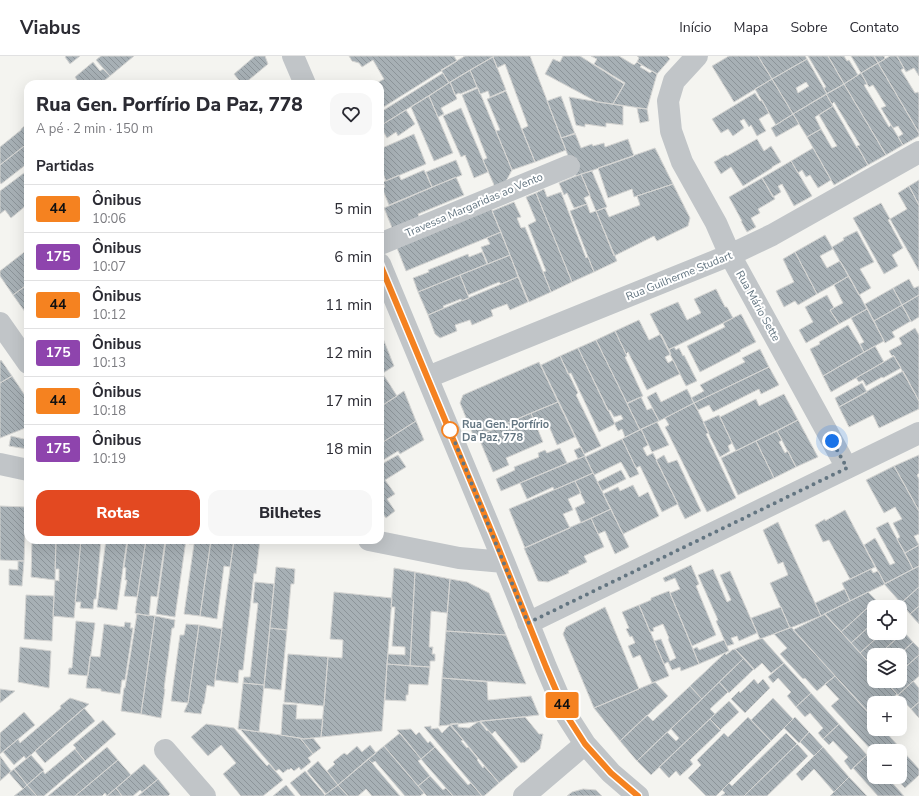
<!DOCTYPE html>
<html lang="pt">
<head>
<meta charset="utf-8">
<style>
	body { margin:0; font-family:"Nunito Sans",sans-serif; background:#f7f7f7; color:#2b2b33; height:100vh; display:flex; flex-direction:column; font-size:15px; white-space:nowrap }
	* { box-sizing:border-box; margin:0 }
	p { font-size:13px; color:#7c7c81 }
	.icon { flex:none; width:22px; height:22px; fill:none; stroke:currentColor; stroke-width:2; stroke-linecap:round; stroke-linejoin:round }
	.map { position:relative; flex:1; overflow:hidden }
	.sheet { position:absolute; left:24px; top:24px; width:360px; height:464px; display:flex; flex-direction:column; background:#fff; border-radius:12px; box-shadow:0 4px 16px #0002 }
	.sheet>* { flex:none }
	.badge { padding:0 8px; border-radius:3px; font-size:14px; line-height:26px }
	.fabs { position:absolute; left:867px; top:544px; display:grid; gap:8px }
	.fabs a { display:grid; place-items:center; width:40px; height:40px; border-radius:8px; background:#fff; box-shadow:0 4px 16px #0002; font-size:20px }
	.you { position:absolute; width:20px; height:20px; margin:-10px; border:3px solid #fff; border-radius:50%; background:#1a73e8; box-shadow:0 0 0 6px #1a73e833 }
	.map>.badge { position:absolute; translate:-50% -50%; box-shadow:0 0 0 2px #fff }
	h2 { padding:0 12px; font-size:15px; line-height:36px }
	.round { display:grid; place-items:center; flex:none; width:42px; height:42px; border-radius:12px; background:#f7f7f7 }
	.head { display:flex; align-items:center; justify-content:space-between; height:68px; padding:0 12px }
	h1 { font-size:19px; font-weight:800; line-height:30px }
	.action { display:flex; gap:8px; margin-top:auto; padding:8px 12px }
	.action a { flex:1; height:46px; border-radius:12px; background:#e34921; color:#fff; font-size:16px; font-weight:800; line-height:46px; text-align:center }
	.action a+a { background:#f7f7f7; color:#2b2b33 }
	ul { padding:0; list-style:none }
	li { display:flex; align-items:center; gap:12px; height:48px; padding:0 12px; border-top:1px solid #e1e1e2 }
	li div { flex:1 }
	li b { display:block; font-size:15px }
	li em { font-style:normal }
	li .badge { min-width:44px; font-weight:700; text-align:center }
	header { display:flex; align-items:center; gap:24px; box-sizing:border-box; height:56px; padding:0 20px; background:#fff; border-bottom:1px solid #e1e1e2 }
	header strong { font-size:19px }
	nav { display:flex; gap:22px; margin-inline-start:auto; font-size:14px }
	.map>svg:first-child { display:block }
	.building { fill:url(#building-back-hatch); stroke:#d5d5d3; fill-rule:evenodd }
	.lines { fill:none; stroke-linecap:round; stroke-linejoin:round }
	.minor { stroke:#c1c5c8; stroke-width:22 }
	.line-casing { stroke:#fff; stroke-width:9 }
	.line { stroke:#f58220; stroke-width:6 }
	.walk { stroke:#637581; stroke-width:4; stroke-dasharray:0 7.2 }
	.stop-dot { fill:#fff; stroke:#f58220; stroke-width:2 }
	.labels { text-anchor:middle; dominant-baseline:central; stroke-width:4; stroke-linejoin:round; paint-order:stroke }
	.street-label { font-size:11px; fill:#637581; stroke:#fff }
	.stop-label { font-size:11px; font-weight:bold; fill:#637581; stroke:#fff; text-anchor:start }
</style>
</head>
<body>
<header>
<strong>Viabus</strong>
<nav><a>Início</a><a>Mapa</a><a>Sobre</a><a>Contato</a></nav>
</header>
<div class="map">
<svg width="919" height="740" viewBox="0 0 919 740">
	<defs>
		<pattern id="building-back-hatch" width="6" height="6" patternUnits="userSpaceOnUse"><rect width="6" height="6" fill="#a7b0b5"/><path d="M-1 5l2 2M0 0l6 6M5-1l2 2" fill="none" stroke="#8c9499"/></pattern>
	</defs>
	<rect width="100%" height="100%" fill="#f4f4f0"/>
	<path class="building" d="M66,0H80L70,8L65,1Z
		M101,0H134L110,20L96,4Z
		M255,0H265L268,8L244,28H242L234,18Z
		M349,0H454L457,5L382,52L380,49V28H375L384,23L373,4L362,11L359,7L352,5Z
		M465,0H494L449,27L441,14Z
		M494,0H530L566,94L535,106L522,73L528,70L505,8L497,12L493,1Z
		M563,0H580L624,28L613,48L597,46L545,18L553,3L560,6Z
		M591,0H619L634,9L637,6L642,9L640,11L650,17L652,15L657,18L647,53L613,48L625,27L594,8L597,3Z
		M637,0H667L670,3L657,18L637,6L639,2Z
		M729,0H758L772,23L734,46L712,10Z
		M758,0H805L807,3L772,23Z
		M808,0H828L844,28L827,38L824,32L826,31Z
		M828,0H844L847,5L849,4L858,19L844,28Z
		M851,0H874L878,7L861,17Z
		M874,0H884L885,3L878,7Z
		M890,0H897L904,12L901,14L915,37L918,36L919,38V77L878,7Z
		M897,0H919V20L914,12L906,16Z
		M493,1L506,34L490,41L488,35L480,38L470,14Z
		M807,3L827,38L793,58L772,23ZM806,26L809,30L798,37L796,32Z
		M93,6L100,15L103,13L110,20L100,28H80L75,21Z
		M878,7L919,77V80L903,89L898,81L903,78L898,70L893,72L881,52L886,50L873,29L869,31L861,17Z
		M470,14L477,31L460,38L459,37L455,39L450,26Z
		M443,17L449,27L380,70V53L383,52L384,54Z
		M861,17L867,28L864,29L889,71L891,69L903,89L886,99L844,28Z
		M772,23L793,58L776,69L755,33Z
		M450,26L457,43L441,52L444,58L438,61L429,40Z
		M844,28L886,99L868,109L857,90L860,89L834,46L832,48L826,38Z
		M478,32L512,114L505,127L495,131L483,104L487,102L462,39Z
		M506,35L535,106L512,114L496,75L500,74L487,43Z
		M755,37L760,45L762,44L769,57L759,63L766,75L757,80L751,69L749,71L744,63L740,65L744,72L733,80L728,73L721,77L712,63Z
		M826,38L833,50L815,61L821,73L807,81L793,58Z
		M429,40L453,97L434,105L411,51Z
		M561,40L575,78L561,82L547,45Z
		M569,41L623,50V69L606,67V71L585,68V71L576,69Z
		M833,50L857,92L858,91L868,109L834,129L807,81L821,73L832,92L837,90L819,59Z
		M461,52L488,116L474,122L465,99L461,101L443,60Z
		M637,52L647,53L649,65L640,67Z
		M406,54L415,68L398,80L396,76L387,82L380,70Z
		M793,58L799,68L776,81L771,72Z
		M28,67V87L0,109V91L21,74V73Z
		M575,77L581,92L592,88L593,90L604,87L605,91L628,83L634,100L576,120L561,82Z
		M414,78L426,108L386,125L380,110V93Z
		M757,83L764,95L771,90L781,106L772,111V112L743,130L731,111L721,118L714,106L726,99L727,100Z
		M28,87V107L1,128L0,126V109Z
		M655,92L673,128L634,141L632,133L608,142L598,112Z
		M813,92L831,124L818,132L810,119L806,121L802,114L798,117L791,105Z
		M456,104L462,119L432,131L426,116Z
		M791,105L812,140L794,150L782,128L778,130L781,136L773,141L762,122Z
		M28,114V148L11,162L5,154L0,158V135Z
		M424,114L432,131L389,149L382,132L385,131L383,126L399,119L401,124Z
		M592,115L607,151L596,155L581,118Z
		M581,118L590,139L584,142L587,148L574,152L567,137L564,139L559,127Z
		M456,121L464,139L418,158L420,163L393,174L384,152Z
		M762,122L775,143L758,153L760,157L751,162L756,171L747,176L741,165H742L729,141Z
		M919,124V149L909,130Z
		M673,128L690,162L688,170L657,185L654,180L614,200L596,155L605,152L609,161L640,149L637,140Z
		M909,130L919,149V215L890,163L907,153L898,137Z
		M544,133L547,141L561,136L586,202L588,201L594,216L572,226L536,137Z
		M536,137L572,226L551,236L543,216L546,215L528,169L536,165L526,141Z
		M514,146L521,161L517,162L521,172L525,171L551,236L529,246L492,155Z
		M881,147L890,163L888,164L903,192L892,199L898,210L884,218L853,162Z
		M587,148L590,157L596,155L617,205L594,216L570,155Z
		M491,152L501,176L406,215L397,192Z
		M857,175L874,206L860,213L871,232L859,239L832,191L844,184L843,182Z
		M501,176L510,199L488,208L481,191L490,188L487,182Z
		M825,179L833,193L820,200L827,212L840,205L849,220L817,238L795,196Z
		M27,194L28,196V228L13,239L0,220V215Z
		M482,196L487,208L418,236L413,222L429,216L428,214L468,198L469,201Z
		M795,196L817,238L798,249L795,245L784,251L776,235L794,226L783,203Z
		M510,199L518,221L501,228L499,226L468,239L460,219Z
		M460,219L469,242L462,245L461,243L443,250L444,252L428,259L418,236Z
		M849,220L867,253L839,268L830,254L843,247L834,229Z
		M518,221L528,246L510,254L507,248L491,254L493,260L472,269L470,264L455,269L457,275L440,282L435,278L428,259Z
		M909,223L914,232L919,230V239L902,249L893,232Z
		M28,228V260L13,239Z
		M893,232L902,249L874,265L865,248Z
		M716,233L725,251H727L733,262L668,294L650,258L678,246L687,264L701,257L694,243Z
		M827,239L834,252L830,254L839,268L806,287L799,274L813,266L805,251Z
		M919,239V261L911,266L902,249Z
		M902,249L911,265L892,276L895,281L885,287L874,265Z
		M867,253L884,285L864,296L860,288L864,286L851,262Z
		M741,258L756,286L740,294L741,295L700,316L687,290L725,271L723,267Z
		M639,264L649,284L661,278L671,298L665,301L668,307L673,304L680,318L647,334L628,296L626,298L615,275Z
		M848,269L864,296L823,320L810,293L820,288L819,286Z
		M915,272L919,279V345L894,300L893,299L892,300L889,295L902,288L899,282Z
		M380,275L394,310L380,319Z
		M615,275L627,300L625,301L643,340L627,347L596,284Z
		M596,284L640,374L625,381L622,373L618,375L614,367L623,363L621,359L614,361L610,354L608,355L578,292Z
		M875,290L884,306L831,336L823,320Z
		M674,291L676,294L679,292L683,300L684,299L697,325L686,330L668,294Z
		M578,292L615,368L599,376L571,317L568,318L560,300Z
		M760,293L769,311L694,347L691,342L704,335L700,329L745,306L742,302Z
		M560,300L578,337L576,339L601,390L584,398L541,309Z
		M894,300L901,312L883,322L882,321L866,330L863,324L859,326L856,322Z
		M1,304L12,320L0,327V305Z
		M539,306L558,346L474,381L460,347L463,339Z
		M769,311L779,329L761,338L759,333L713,356L709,349L698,354L694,347Z
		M903,315L919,345V353L879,372L873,359L849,371L839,351Z
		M383,318L397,340L380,351V319Z
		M12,320L28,344V371L0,382V327Z
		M862,327L867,336L839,351L835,342Z
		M687,333L694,347L659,365L647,341L656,336L661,346Z
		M404,335L416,365L380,388V351Z
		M784,338L798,364L736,395L720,361L756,343L759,350Z
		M641,341L647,354L652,352L659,365L640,374L627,348Z
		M558,346L575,381L557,389L548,368L537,373L531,357Z
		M694,347L709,377L706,378L736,442L707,456L665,371L669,369L665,362Z
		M531,357L543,386L506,402L509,409L493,416L478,380Z
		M719,359L732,387L728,390L730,395L720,401L703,366Z
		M798,364L818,401L796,411L777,375Z
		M416,365L424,384L400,398L398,395L380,406V388Z
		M657,366L669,389L652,396L641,373Z
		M641,373L648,389L643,392L647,400L653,397L678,448L662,456L640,410L636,412L622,383Z
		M777,375L782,384L779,386L785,397L788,395L796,411L774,422L756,385Z
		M11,380L28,384L27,393L9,390Z
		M622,383L639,418L630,422L621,406L594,419L585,401Z
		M756,385L774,422L738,439L721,402Z
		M581,391L585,400L578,403L574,394Z
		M560,392L567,407L501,435L496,423L515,414L514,411L539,401L538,397L545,394L547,397Z
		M398,399L406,411L385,424L395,438L387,443L395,455L386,462L380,454V409Z
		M664,399L668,407L677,404L701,455L685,463L656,404Z
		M919,399V417L917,419L919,423V455L894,410Z
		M585,400L593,417L554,434L553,431L527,443L520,427Z
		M894,410L919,455V478L914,480L919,489L905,497L897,483L900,481L893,467L902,463L895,451L884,457L866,424Z
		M621,414L626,423L602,435L597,426Z
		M593,417L611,453L581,467L575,452L585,447L575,425Z
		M575,425L581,437L568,443L573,454L563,458L570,472L525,492L509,453Z
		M633,429L639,441L648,436L659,460L623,478L603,438L618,431L620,435Z
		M0,450L26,451L24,505L0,504Z
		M611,453L629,491L615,498L605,475L598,478L591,462Z
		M845,454L875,511L850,523L829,484L823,486L815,469L825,463V465Z
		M591,462L604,491L584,500L587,506L568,515L569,517L548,526L538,525L524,492Z
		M778,466L821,560L790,572L770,527L788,519L783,506L778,508L763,474Z
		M888,466L913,513L885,528L864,489L875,482L890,509L895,507L876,472Z
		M32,484H56L55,524L31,521Z
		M56,484H81L74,562L53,560L55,524L59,525V513H55Z
		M81,484H101L96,543H94L93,553L80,552L81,546H75Z
		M106,484H127L117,554L97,551Z
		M128,484H146L137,541L124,540L127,524H125L126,512L124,511Z
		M146,484H166V485H165L157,541L151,540L149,560L135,557Z
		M166,484H186L175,561L156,558Z
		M190,484H211L200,560L184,558L194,488H189Z
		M211,484H234L230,511L224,510L217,563L200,560Z
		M234,484H260L256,518L254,517L243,614H239L238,627L215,624Z
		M919,489V510L913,513L905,497Z
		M18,505H24L22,530L9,529V513L18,514Z
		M691,509L699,528L696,530L716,579L692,590L670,537L680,533L675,522L665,526L663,522Z
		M919,510V531L901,547L884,528Z
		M276,511L295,513L294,528H291L287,574L270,572Z
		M394,512L415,516L410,610L387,608L388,598L405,599V591L392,590L395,551H391Z
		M713,513L727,546L731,544L720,519L730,515L757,577L739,585L737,580L731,582L734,588L727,590L716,565L718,564L698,519Z
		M871,513L873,517L878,515L885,528L850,545L842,527Z
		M415,516L450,523L447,557L431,555L429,591H433L432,598H435V605H430V611L410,610Z
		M450,523L467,526L489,537L506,579L446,575Z
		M255,526L274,528L264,629L243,627L244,621H250L258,547H253Z
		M919,531V550L910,558L901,547Z
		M845,533L850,545L821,560L815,547Z
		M669,535L699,608L681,615L680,611L672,614L668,606L664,608L654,585L661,583L670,605L676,602L668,583L669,582L663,568L653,572L654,575L650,576L639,549L651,544V542Z
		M334,536L392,542L382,675L321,681L328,601L342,602L343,584L330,583Z
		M868,536L876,544L841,576L824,558Z
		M26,539L54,540L52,585L24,583Z
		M876,544L882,551H874V566L851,587L841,576Z
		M639,549L669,620L652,627L640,599L633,602L628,590L635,587L632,580L630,581L626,573L629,572L622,556Z
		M919,550V568L910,558Z
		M605,551L639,633L594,652L563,578L566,571Z
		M781,551L790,572L760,583L751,562Z
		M137,558L155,560L141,658L121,655L124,632H125Z
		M825,558L874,612V625H885L897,638L887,647H874V658L872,660L793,574Z
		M155,560L175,564L174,572H172L164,633H165L161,662L141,658Z
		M76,565L95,567L88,620L68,618L69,612H72Z
		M125,566L131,567L130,572H133L125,624H122L120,638L101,635V633L86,632L90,600L100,601L104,568L124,571Z
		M874,566V577H882L860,597L851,587Z
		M186,568L199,569L188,647L171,645L180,579H184Z
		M199,569L222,573L214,631L207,629L204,648H203L201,658L184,656L188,647Z
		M791,571L835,620L817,635L805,622L803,623L780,598L787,592L774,578Z
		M900,571L904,576L878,599H874V603L869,607L860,597L882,577H900Z
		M270,572L287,574L281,634L264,632Z
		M446,575L506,579L526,628L442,622Z
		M904,576L913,586L899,599H878Z
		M762,582L784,607L771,617L762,607L754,614L735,593Z
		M724,584L729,595L699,608L693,593L697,591L699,594Z
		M913,586L919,592V599L900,616V599H899Z
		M20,591L51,595L49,632L18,626Z
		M735,593L744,602L702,643L690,630L725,597L726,599L732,594Z
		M288,598L328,601L324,650L284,646Z
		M919,599V620L898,639L887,627L890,625H900V616Z
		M744,602L754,613L729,637L719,626Z
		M784,607L811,637L796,651L787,640L791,636L778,622L773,627L768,621Z
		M387,608L430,611L428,629L409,628L408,639H406V645L385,644Z
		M835,620L874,663V673H883L919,713V719L905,732L895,721H900V695H874V697L831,650L839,643L825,628Z
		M442,622L487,626L488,644L531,640L539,659L439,670Z
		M754,623L758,628L763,623L770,632L745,657L731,643L739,635L740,637Z
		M913,625L919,632V646L911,653L898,639Z
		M655,626L668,640L620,685L594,652Z
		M719,626L728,636L710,653L715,658L651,719L637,705L667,676L676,685L679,682L671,673Z
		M243,627L264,629L259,676L238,673Z
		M690,630L702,643L637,705L620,685L647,659L653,665Z
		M0,633L15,635L0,647Z
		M811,637L839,668L823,683L818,677L823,672L810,657L805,661L796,651Z
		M70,642L89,648L26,703L24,700L14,709L3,696L18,683L20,687L61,652L60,650Z
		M773,642L793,663L771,685L751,664Z
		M729,645L739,656L720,674L710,663Z
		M919,646V662L911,653Z
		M283,648L297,649L296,663H323L321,681L304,683L281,679Z
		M84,652L95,665L45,707L35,695Z
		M24,656L35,669L0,698V677Z
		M525,661L539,678H543L540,693L524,707L523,706L521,707L495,675L492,678L480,665Z
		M748,661L771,685L716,740H706L688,722L701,709L697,704L724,677L728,681Z
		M795,661L809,676L799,687L784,672Z
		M710,663L721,674L690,704L693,708L680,720L676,715L669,722L659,711Z
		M103,664L116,678L85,705L75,693L76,692L73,689Z
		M479,665L487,675L488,674L518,711L499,727L450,668L458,667V671L469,672Z
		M206,668L234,672L267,710L269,708L283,724L263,740H241L223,718L236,707L221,689L208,700L191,681Z
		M839,668L867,699L851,714L844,705L848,701L833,685L829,689L823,683Z
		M450,669L463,684L461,685L467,692L468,691L478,703L477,704L483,712L484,710L499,727L484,740H482L424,671L431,670V673L438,672L442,677Z
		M240,673L300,682L313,698L308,702L311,706L301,714L299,711L294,715L291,712L289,714L288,713L283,717L279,713L276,715Z
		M411,673L416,679L419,676L428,687L430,685L435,691L421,703L397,674Z
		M809,676L823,691L814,700L800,686Z
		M400,677L421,703L418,705L430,720L418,730L384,690Z
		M786,677L797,688L744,740H721L725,737L722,734L729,727L732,730Z
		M300,682L304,683L313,682L321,692L313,698Z
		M797,688L808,700L767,740H744Z
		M370,689L376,697L338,729L327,715L335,708L333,706L344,697L347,699L357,690L362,696Z
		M384,690L424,737L420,740H405L375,705L372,707L368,703Z
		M107,691L118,704L75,740H48Z
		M435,691L468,729L471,727L482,740H453L421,703Z
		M823,691L849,721L834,736L814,713L802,725L796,718Z
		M75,693L85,705L44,740H37L27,729L43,715L45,718Z
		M31,699L44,714L27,729L14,713Z
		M867,699L874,707V721H887L904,740H878L853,712Z
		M0,700L11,715L0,725Z
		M368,703L372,707L400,740H372L366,733L358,740H348L338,729Z
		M118,704L131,719L107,740L105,737L102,740H75Z
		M318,705L338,729L326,738L307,715Z
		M144,708L158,723L142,736L140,734L133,740H122L116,732Z
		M14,713L27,729L23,733L9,717Z
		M305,715L325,739L324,740H301L290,727Z
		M430,720L443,734L446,732L453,740H427L418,730Z
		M849,721L867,740H830Z
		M158,723L170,738L168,740H138Z
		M27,729L37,740H14L23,733Z
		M286,729L295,740H273Z
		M338,729L348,740H324L326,738Z
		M116,732L122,740H106H107Z
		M583,733L596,734L602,740H567L572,736Z"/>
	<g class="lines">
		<path class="minor" d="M293,0L305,28
			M697,0L674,25L668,45L671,75L682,106L716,167L730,199L847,412
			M380,188L569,110
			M380,208L504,506L546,611L567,660L585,688L611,717L638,740
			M0,267L28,307
			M428,321L730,199L772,179L919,96
			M0,408L28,414
			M369,484L459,502L504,506
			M528,567L919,377
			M165,694L205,740
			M524,740L585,688"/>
	</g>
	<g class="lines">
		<g class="line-casing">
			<path id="line" d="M380,208L498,491L546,611L567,660L585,688L611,717L638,740"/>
		</g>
		<use href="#line" class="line"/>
		<path class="walk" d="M450,374L528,567L847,412L832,385"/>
	</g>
	<circle class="stop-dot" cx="450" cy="374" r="8"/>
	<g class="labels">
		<g class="street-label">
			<text transform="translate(474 149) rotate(-23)">Travessa Margaridas ao Vento</text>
			<text transform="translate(679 220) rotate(-22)">Rua Guilherme Studart</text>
			<text transform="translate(758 250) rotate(61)">Rua Mário Sette</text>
		</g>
		<g class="stop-label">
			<text x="462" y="368">Rua Gen. Porfírio<tspan x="462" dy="13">Da Paz, 778</tspan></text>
		</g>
	</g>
</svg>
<div class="fabs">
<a><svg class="icon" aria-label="locate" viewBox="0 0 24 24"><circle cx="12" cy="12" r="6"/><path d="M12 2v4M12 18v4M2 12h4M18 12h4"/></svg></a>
<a><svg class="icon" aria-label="layers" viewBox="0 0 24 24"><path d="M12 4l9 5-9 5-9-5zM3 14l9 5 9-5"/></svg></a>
<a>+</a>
<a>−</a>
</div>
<div class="you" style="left:832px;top:385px"></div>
<b class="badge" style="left:562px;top:649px;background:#f58220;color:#111">44</b>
<section class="sheet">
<div class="head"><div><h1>Rua Gen. Porfírio Da Paz, 778</h1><p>A pé · 2 min · 150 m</p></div><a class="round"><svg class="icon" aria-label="heart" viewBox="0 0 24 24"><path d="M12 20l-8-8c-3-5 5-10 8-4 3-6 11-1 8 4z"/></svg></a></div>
<h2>Partidas</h2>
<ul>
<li><span class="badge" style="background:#f58220;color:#111">44</span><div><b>Ônibus</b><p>10:06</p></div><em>5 min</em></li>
<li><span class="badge" style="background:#8e44ad;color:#fff">175</span><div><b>Ônibus</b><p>10:07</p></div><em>6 min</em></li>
<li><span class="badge" style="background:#f58220;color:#111">44</span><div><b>Ônibus</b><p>10:12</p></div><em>11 min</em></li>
<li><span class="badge" style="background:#8e44ad;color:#fff">175</span><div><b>Ônibus</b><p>10:13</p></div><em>12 min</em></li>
<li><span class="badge" style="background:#f58220;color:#111">44</span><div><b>Ônibus</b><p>10:18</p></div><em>17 min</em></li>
<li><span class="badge" style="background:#8e44ad;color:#fff">175</span><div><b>Ônibus</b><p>10:19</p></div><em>18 min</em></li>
</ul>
<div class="action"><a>Rotas</a><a>Bilhetes</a></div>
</section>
</div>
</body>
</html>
